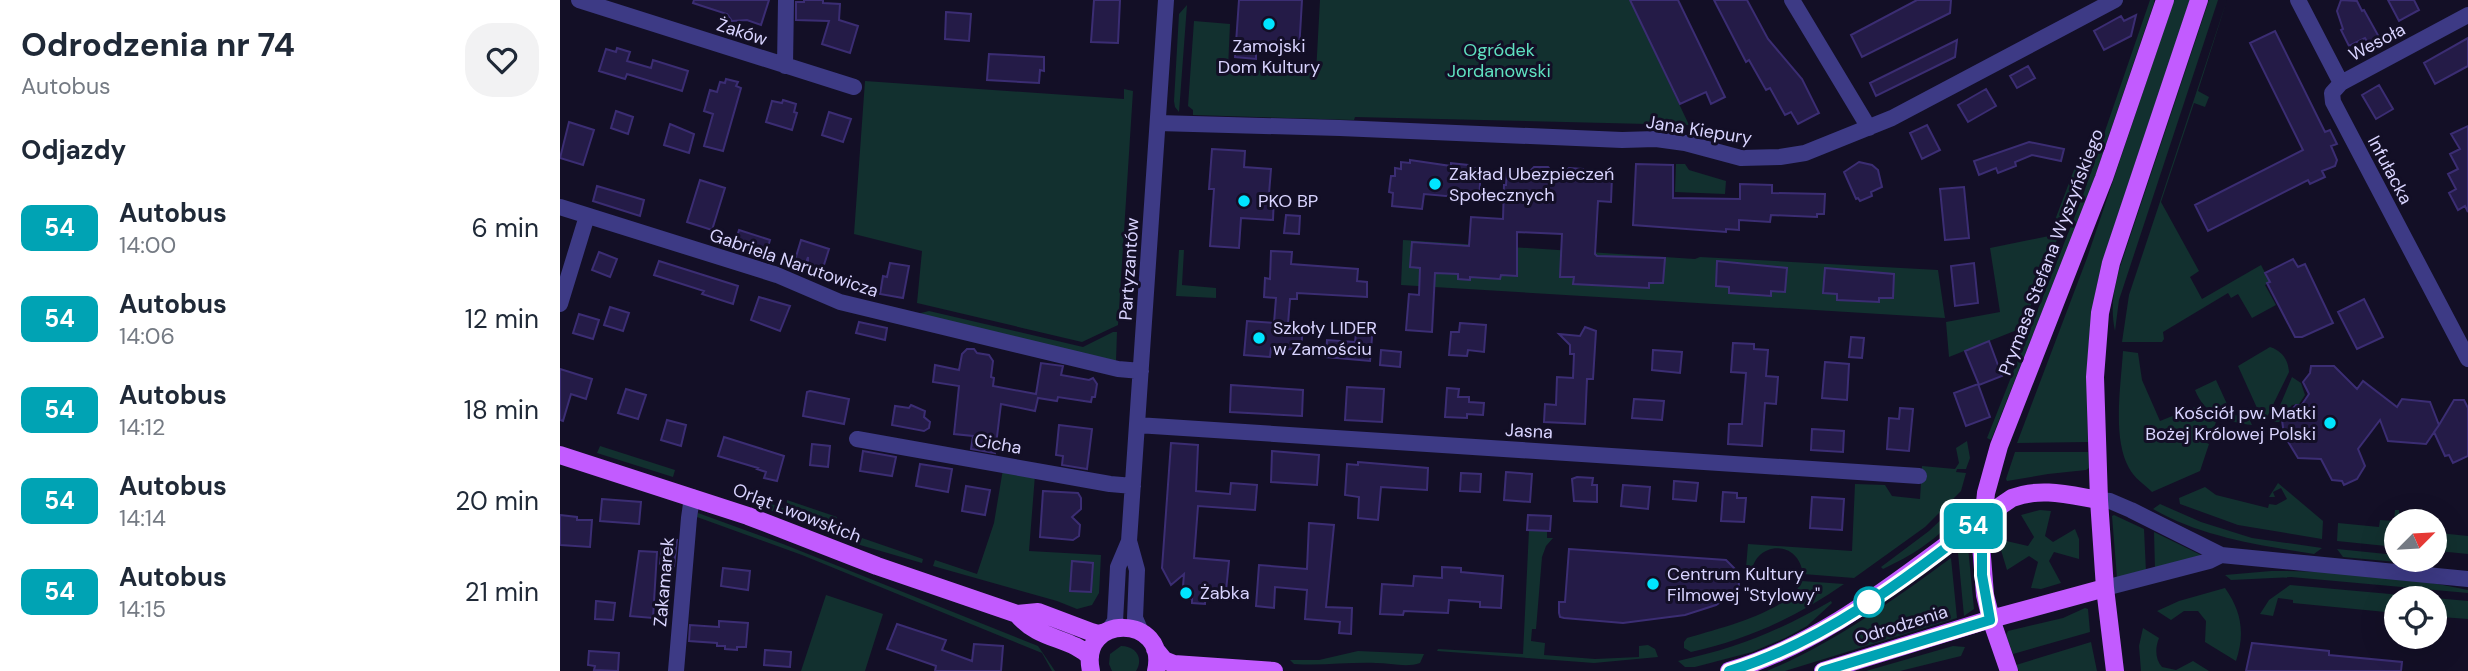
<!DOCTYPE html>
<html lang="pl">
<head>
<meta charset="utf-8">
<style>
	body { margin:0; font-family:"DM Sans",sans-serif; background:#f2f2f3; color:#1f2937; height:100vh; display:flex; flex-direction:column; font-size:26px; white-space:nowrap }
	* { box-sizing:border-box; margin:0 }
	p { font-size:23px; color:#747a83 }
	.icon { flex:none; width:38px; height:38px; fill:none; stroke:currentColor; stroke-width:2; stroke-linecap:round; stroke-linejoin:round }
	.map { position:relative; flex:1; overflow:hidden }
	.panel { display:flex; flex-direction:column; background:#fff; width:560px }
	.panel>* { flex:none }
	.badge { padding:0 14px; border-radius:10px; font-size:24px; line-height:46px }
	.needle { width:46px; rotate:66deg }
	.buttons { position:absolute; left:1824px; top:509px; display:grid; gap:14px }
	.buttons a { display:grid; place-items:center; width:63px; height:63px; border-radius:50%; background:#fff; box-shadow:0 7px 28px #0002; font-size:35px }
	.map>.badge { position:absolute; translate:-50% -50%; box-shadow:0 0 0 4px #fff }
	h2 { padding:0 21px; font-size:26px; line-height:63px }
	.round { display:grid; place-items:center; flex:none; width:74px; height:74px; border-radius:28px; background:#f2f2f3 }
	.overview { display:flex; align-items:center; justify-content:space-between; height:119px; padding:0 21px }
	h1 { font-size:33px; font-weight:700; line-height:52px }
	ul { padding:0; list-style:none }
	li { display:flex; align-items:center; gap:21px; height:91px; padding:0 21px }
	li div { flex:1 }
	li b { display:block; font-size:26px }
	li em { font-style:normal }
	li .badge { min-width:77px; font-weight:700; text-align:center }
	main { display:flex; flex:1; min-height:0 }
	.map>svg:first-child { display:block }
	.green { fill:#12302f }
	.building { fill:#241b47; stroke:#3b2d73; stroke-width:2 }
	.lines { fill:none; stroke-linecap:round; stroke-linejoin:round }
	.minor { stroke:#3d3a85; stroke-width:16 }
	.major { stroke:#c25bff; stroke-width:18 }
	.line-casing { stroke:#fff; stroke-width:16 }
	.line { stroke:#00a3b4; stroke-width:10 }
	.poi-dot { fill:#00e5ff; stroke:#130f26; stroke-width:2.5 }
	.stop-dot { fill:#fff; stroke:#00a3b4; stroke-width:3.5 }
	.labels { text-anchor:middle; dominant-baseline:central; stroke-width:6; stroke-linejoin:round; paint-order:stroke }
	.street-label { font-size:18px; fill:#d9d4ff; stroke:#130f26 }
	.poi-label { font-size:18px; fill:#d9d4ff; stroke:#130f26; text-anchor:start }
	.park-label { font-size:18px; fill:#5fe0c0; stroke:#130f26 }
</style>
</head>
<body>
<main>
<section class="panel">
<div class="overview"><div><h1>Odrodzenia nr 74</h1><p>Autobus</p></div><a class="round"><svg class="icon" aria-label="heart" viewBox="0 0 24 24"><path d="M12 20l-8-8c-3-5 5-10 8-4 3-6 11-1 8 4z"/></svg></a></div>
<h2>Odjazdy</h2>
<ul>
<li><span class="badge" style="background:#00a3b4;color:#fff">54</span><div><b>Autobus</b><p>14:00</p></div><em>6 min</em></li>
<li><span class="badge" style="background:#00a3b4;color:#fff">54</span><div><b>Autobus</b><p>14:06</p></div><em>12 min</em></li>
<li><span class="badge" style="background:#00a3b4;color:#fff">54</span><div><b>Autobus</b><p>14:12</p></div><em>18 min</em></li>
<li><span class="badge" style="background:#00a3b4;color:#fff">54</span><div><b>Autobus</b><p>14:14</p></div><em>20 min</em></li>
<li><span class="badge" style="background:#00a3b4;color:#fff">54</span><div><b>Autobus</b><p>14:15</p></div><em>21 min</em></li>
</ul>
</section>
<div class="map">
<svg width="1908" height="671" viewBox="0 0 1908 671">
	<rect width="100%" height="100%" fill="#130f26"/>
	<path class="green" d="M760,0H1070L1129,125L795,117L794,120L633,115V110L628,106L634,21L670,24L668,69L756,73Z
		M1590,0H1594V3L1527,200L1431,440L1427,438L1522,198Z
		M1614,0H1630L1542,263C1527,324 1525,379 1528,442L1457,443L1527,258Z
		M1649,0H1658L1559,300L1555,331C1550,308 1554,289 1560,267Z
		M1667,0L1638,91L1649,97L1645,107L1634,103L1601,202L1639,271L1630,277L1642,299L1701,265L1710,282L1705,285L1716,305L1692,318L1678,294L1671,298L1668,293L1603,332L1604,339L1602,342H1562L1569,295Z
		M627,5L619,112L615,107L614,101L619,14Z
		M305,81L564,99V89L573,91L558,325L522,342L357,303L362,251L294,234Z
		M1116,164H1125L1129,170L1166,181L1165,194L1115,192Z
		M1515,167L1525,169L1462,328L1389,357L1386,322L1440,312L1430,248L1489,236Z
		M843,240L1135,259L1140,257L1378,270L1385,318L841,285Z
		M619,250H624L622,285L656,288V298L616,296Z
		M369,311L523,347L553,332H557L556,361L357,314Z
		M1710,347C1722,351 1728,359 1729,372L1707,417L1702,419L1678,366Z
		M1563,351L1578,353L1582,380L1600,421L1635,407L1656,422L1651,436L1639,433L1637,439L1649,444L1640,471L1592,492C1584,484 1574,478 1569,468C1552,438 1561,385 1563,351Z
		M1732,377L1741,383L1745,395L1739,404L1732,405L1719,422H1713Z
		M1656,380L1672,415L1688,416L1692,425C1667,422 1644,414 1635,390Z
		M1407,441L1410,458L1406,469H1397L1396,472L1406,473L1401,491L1365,527L1294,578L1243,574C1238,536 1189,542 1191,580H1185L1188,544L1292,551L1295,484L1325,485L1332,496L1360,499L1362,466L1395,469L1399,463L1396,448Z
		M40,446L115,470L113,477L37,453Z
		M1455,452H1528L1529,468L1526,470L1488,474L1447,481L1446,479Z
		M443,469L475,475L469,551L541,555L539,593L532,605L517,609L497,601L373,566L375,560L417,574L434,523Z
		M1718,483L1763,521L1762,539L1678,525L1620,504L1619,498L1645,487L1656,495L1708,508L1709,504L1716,505L1727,499L1721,488L1713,492L1715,497H1709Z
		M195,498L226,509L227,500L277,517L273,528L363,559L362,563L300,545L194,504Z
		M1600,504L1641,522L1692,538L1762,548L1754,554C1698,545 1642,537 1593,509Z
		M1480,510L1491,511L1485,536L1493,542L1515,529L1519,539V559L1494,552L1489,561L1501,583L1481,589L1471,588L1478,562L1469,556L1447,570L1441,550L1442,540L1468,546L1474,537L1461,515Z
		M1835,510H1839V514L1844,515V511L1848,512V515L1863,516V521L1836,522V547L1777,541L1778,523L1819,527L1820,520L1834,521Z
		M138,513L223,544L478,646L495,671H492L482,653L242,555L137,517Z
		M1386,515L1395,519C1370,544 1354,554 1323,569L1321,567L1369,531Z
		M1554,515L1584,529L1586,572L1557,578L1552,516Z
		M969,530L987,531V538H993L986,546L982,557L976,629H972L971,641L985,643L984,655L1035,659L1079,657V646L1088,645L1095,649L1098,657L1034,663L877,651L878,649L963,654Z
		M1594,532L1643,556L1595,569Z
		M1879,533L1908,536V554L1878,551Z
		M1408,547L1414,609L1404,616L1398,553Z
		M1777,549L1836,555V560H1866L1858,564L1783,557Z
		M1391,558L1397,618L1225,671H1207C1274,643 1332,601 1391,558Z
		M1711,571C1777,571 1844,576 1908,590V593L1731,577L1671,580L1665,575Z
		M1242,581L1284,584C1237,617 1186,640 1131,652L1124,648V642L1127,638C1156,629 1230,612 1242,581Z
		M1730,585L1908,601V619L1881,617V614L1874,613V598H1836V613L1733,603V600L1718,598L1713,616L1700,614L1709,600Z
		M1665,588C1682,612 1685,634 1676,661L1645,642L1646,621L1638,611H1624L1611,620L1597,611L1619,601Z
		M266,595L323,614L305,671H241Z
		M1271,601L1272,603L1247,626L1225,638L1192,652L1135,667H1125L1118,661C1177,648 1219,631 1271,601Z
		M1525,608L1528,609L1530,632L1453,654L1446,635L1448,631L1503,618Z
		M1583,628L1599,638C1595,648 1595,659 1602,667L1616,670L1633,661L1649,671H1581L1579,646Z
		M1531,642L1537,671H1459L1456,665Z
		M561,646C576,646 584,658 576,671H552L549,664L550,654Z
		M1393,646L1405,647L1401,656L1340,671H1306Z
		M798,651L864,654L860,663C847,668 830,663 816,663C789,662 762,666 734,664L730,660H759Z"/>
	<path class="building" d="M134,0H209L201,25L187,20L172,21L167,14L133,3Z
		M244,0H263V3L280,4L279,20L298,26L290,53L262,44L269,21L236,20V2H244Z
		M534,0H560L558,43L531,42Z
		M679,0H742L739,51L696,48V59L675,57Z
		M1070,0H1118L1165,97L1151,104L1146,92L1120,104Z
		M1154,0H1187L1208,39L1242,79L1259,113L1238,124L1231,112L1225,115L1210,88L1206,90L1189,60L1186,62Z
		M1357,0H1391L1390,13L1302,57L1291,35Z
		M1781,0L1797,1L1802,11L1804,10L1819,37L1808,43L1805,38L1789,46L1781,30L1783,29L1777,11Z
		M1828,0H1854L1859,10L1839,21Z
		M386,12L411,14L409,41L385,39Z
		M1576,15L1571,36L1544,50L1534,31L1561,16L1564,21Z
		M1715,31L1765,132L1770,130L1777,144L1771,146L1777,160L1775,166L1762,171L1765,177L1750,184L1748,180L1648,231L1635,205L1743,150L1690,43Z
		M1908,38V66L1875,84L1864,63Z
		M1397,40L1395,57L1316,96L1310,83Z
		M57,48L70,52L67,61L91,68L93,60L128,71L122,91L67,74L65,79L39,71L46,49L56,52Z
		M429,54L484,57V71L480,70L479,83L427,80Z
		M1468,66L1475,78L1457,88L1450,76Z
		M166,79L178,82L176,86L181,88L163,151L144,146L153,114L144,111L150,90L157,92L160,82L165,83Z
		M1819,85L1833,109L1816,119L1802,95Z
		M1426,89L1436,106L1408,122L1398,105Z
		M223,100L236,104L234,112L237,113L232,130L206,122L212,101L222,103Z
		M56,111L73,117L68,134L51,128Z
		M269,112L291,119L283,142L262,135Z
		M9,122L34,130L23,165L0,158Z
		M110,124L134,134L129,153L104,145Z
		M1367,125L1380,150L1362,159L1350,133Z
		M1908,126V212L1905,206L1898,210L1889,193L1896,189L1888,174L1898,169L1890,154L1900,149L1891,134Z
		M1469,142L1504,149L1501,161L1472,155L1455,162L1456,166L1438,173L1436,168L1419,175L1414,161Z
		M652,149L685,151L684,167L711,169L709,194L714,195L713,220L681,218L679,248L650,246L654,189H649Z
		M850,160L891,166V163L908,165V168L921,169L919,199L864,194L862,209L832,206L833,193L829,192L831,176H835V168L841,169V162L850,163Z
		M1299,162L1312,165L1318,170L1322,187L1311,192L1312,196L1300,201L1298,198L1296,199L1284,172Z
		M1076,164L1113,165V198L1180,199V184L1212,185V193L1265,194L1264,214H1257V217L1211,215L1210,222L1179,220V230L1166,229V232L1073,225Z
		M974,167H988L993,173H1003L1009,168L1023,169L1028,174L1052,176L1051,202L1038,201L1035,254L1037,256L1105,258L1103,283H1089V288L1013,284L1014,277H1000L1002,234L957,232V276L941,275L940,279L910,277V280L898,279V274L875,273L872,332L846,330L849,294L859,295L860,268L850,267L852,242L909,246L911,217L943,219L944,185H946L947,171L969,172Z
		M140,180L165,188L152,230L127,222Z
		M37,186L84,200L80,216L33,201Z
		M1404,187L1409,238L1385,240L1380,189Z
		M726,215L740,216L739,234L724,233Z
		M179,230L210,240L205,257L174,246Z
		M241,240L269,249L263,268L248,264V257L242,274L232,270Z
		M711,251L732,252L731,264L798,269L797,281L807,282V297L737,293V299H730L728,324L743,326L741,350L711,348L710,357L684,355L687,321L714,323L716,298L704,297L705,278L710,279Z
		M39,252L57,259L50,277L32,270Z
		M1733,259L1738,267L1745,264L1773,323L1742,337H1735L1707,283L1710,282L1705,273Z
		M99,261L178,286L173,304L142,294L144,291L94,275Z
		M1157,261L1227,268L1225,292L1211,291V296L1169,293V287L1156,286Z
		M330,263L349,266L343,298L320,294L323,276L327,277Z
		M1414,263L1418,303L1395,306L1391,266Z
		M1265,268L1334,274L1333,298H1319V302L1277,300V294L1263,293Z
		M199,297L230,306L220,331L191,320Z
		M1804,299L1823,337L1797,349L1778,312Z
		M50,307L69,313L63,331L44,325Z
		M19,314L39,320L33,339L13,333Z
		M299,322L327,328L325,340L296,333Z
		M900,323L926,325L924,352L908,350L907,356L889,355L891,332H899Z
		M797,325L813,326L810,361L766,357L767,340L795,342Z
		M1025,327L1036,331L1033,379H1027L1025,424L984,422L985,404L996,405L997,377L1013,378L1014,354H1010V345L999,334L1020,336Z
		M1291,337L1304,338L1302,358L1289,357Z
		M1429,341L1442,376L1419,385L1405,351Z
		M1173,343L1194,344V349L1208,350L1206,376L1218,377L1216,404L1205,403L1202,446L1168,444L1169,424H1182L1186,373L1171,372Z
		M407,349H414L417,353L429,355L433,361L431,377L434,378L433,386L476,394L481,363L503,366L501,375L529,380L533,378L537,384L535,397H532L531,402L498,397L497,401L478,398L475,411L441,404L435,453L411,449L413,436L394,434L399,386L373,382L375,365L399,370L402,354Z
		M821,350L841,352L840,367L820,365Z
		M1093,350L1122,352L1120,373L1092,370Z
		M1265,362L1289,364L1287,400L1262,398Z
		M1751,366H1774L1797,389L1803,381L1837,407L1842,399L1870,402L1879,425L1894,400H1904L1908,408V456L1893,463L1889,455L1885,456L1874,432L1879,425L1866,444L1828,441L1820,420L1798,449L1805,466L1797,479L1784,485L1782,481L1772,480L1761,459L1738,458L1724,435L1722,420L1736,405L1741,406L1749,394L1743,382L1750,373Z
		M0,369L32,379L26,399L11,394L3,421L0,420Z
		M1418,384L1430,417L1406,426L1394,393Z
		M671,385L743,390L742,416L670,412Z
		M787,387L824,389L822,422L785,420Z
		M887,388L899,389L898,397H909V402L924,403L923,415L907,414V418L885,417Z
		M66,389L86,395L78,419L58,413Z
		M250,391L289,399L284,424L243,416L247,392Z
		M1074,399L1104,401L1102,420L1072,418Z
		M351,405L365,411L364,417L370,422L369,428L364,431L332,425L335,406L349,408Z
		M1340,408L1353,409L1349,451L1327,449L1329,418L1339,419Z
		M107,420L126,425L121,446L101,440Z
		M499,425L532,429L527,469L502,465L503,456L496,455Z
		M1252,429L1284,431L1283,452L1251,450Z
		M164,437L224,456L217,481L204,478L206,472L197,469L198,468L158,456Z
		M611,443L638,445L636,491L670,494L671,483L697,485L695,510L638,506L634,558L669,561L666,591L646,589L645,604L632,603V599L622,598L624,574L611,585L602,568Z
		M252,444L270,446L268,467L250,465Z
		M303,451L336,457L332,476L300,471Z
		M712,451L759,455L757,485L711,482Z
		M798,462L868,468L867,490L821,487L818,520L798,518L799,497L785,495L787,464L798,465Z
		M360,464L392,469L388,492L356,486Z
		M946,472L972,474L970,502L944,500Z
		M901,473L921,474L920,492L900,491Z
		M1017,477L1033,478L1032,485H1037V502L1014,501L1012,479Z
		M1114,481L1138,483L1136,501L1113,499Z
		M1063,485L1090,487L1088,509L1061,506Z
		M406,486L430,490L425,515L402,511Z
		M483,491L518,493L521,498V509L512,517L520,525L519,536L513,540L480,537Z
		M1163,492L1177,493V498H1186L1184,522L1161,521Z
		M1252,497L1284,499L1282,530L1250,528Z
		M42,499L81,502L79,524L40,521Z
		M0,515L17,517V520H32L30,547L0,545Z
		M968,515L991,516L990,531L967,530Z
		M749,523L774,525L766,607L792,608L791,634L779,633L780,622L745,619L747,590L715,587L714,608L696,606L699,565L747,569Z
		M103,539L117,540L114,566L100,564Z
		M1009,549L1166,560L1178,572L1179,586L1174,593L1156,605L1125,615L1063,623L1004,618L1000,617L999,613V602H1005Z
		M79,551L97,552L93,618L70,616Z
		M512,561L533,563L531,592L510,591Z
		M882,567L901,568V572L943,576L941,608L920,607V602L889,600L888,613L844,611L843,615L820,614L822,584L853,586L854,576L882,578Z
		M163,568L190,571L188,590L161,586Z
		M36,601L55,603L53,620L35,619Z
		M159,621L188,623L186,647H177V650L165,649V646H157V643L129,641L130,625L159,627Z
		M337,624L386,640L382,650L412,661L414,644L443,646L441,671H375L376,666L327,649Z
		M1692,643L1769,651V655L1842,662L1841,671H1686Z
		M205,650L231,652L230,667L204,665Z
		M29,651L59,653L58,671L34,670L35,666L28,665Z"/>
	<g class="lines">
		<path class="minor" d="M19,0L294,87
			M1232,0L1309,128
			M1738,0L1781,83L1772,93L1773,102L1908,359
			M225,66L226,0
			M1781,83L1908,15
			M598,123L780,128L1062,140L1096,139L1125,143L1181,158L1220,157L1245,153L1332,118L1555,0
			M0,207L217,275L280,302L558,369L581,371
			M0,304L27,216
			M577,425L1359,476
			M297,439L550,484L573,486
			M1539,500L1550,501L1571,510L1661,555L1908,579
			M569,541L577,570L575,618L581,632
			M1545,588L1649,561L1661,555
			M549,630L555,621L558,567L569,541L606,0
			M116,671L129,518L132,497"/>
		<path class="major" d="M0,455L188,516L317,566L457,614C479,641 512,637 530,657
			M457,614L478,612L531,632L538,634L546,632
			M595,649L604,660L614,664L714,671
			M531,671C518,613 609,614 596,671
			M1169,671C1278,639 1360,560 1452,498C1481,487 1509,495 1539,500
			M1263,671L1431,619L1545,588
			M1449,671L1431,619L1425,595L1421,544L1426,493L1439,446L1544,178L1605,0
			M1555,671L1545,588L1539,500L1535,377L1540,313L1551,263L1639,0"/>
	</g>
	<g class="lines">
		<g class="line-casing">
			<path id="line" d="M1169,671C1264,642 1344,580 1422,520V575L1430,620L1263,671"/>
		</g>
		<use href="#line" class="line"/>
	</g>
	<g class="poi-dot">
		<circle cx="709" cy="24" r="7"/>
		<circle cx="875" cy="184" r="7"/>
		<circle cx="684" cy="201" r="7"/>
		<circle cx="699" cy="338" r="7"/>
		<circle cx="1770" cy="423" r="7"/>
		<circle cx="1093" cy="584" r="7"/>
		<circle cx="626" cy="593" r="7"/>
	</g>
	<circle class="stop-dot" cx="1309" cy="602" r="14"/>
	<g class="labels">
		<g class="street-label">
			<text transform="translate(182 32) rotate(18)">Żaków</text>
			<text transform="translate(1817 42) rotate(-28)">Wesoła</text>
			<text transform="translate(1139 130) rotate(9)">Jana Kiepury</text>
			<text transform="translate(1830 170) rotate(62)">Infułacka</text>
			<text transform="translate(1491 252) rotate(-69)">Prymasa Stefana Wyszyńskiego</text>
			<text transform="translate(234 263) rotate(19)">Gabriela Narutowicza</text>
			<text transform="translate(569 269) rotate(-86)">Partyzantów</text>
			<text transform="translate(969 431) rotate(3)">Jasna</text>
			<text transform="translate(438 444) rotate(10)">Cicha</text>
			<text transform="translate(237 513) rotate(21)">Orląt Lwowskich</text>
			<text transform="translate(104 582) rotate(-85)">Zakamarek</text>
			<text transform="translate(1341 625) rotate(-17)">Odrodzenia</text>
		</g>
		<g class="poi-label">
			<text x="709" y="46" text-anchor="middle">Zamojski<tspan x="709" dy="21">Dom Kultury</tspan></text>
			<text x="889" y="174">Zakład Ubezpieczeń<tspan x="889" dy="21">Społecznych</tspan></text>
			<text x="698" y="201">PKO BP</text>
			<text x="713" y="328">Szkoły LIDER<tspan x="713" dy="21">w Zamościu</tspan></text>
			<text x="1756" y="413" text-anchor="end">Kościół pw. Matki<tspan x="1756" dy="21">Bożej Królowej Polski</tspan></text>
			<text x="1107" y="574">Centrum Kultury<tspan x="1107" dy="21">Filmowej "Stylowy"</tspan></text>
			<text x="640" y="593">Żabka</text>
		</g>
		<g class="park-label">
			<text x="939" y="50">Ogródek<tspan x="939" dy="21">Jordanowski</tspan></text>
		</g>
	</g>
</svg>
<div class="buttons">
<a><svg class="needle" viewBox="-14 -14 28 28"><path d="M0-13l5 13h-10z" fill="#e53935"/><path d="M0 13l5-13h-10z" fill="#747a83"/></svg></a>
<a><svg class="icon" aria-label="locate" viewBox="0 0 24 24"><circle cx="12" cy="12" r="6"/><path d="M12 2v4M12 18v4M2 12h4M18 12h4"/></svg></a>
</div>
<b class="badge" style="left:1413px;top:526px;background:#00a3b4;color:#fff">54</b>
</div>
</main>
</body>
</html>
